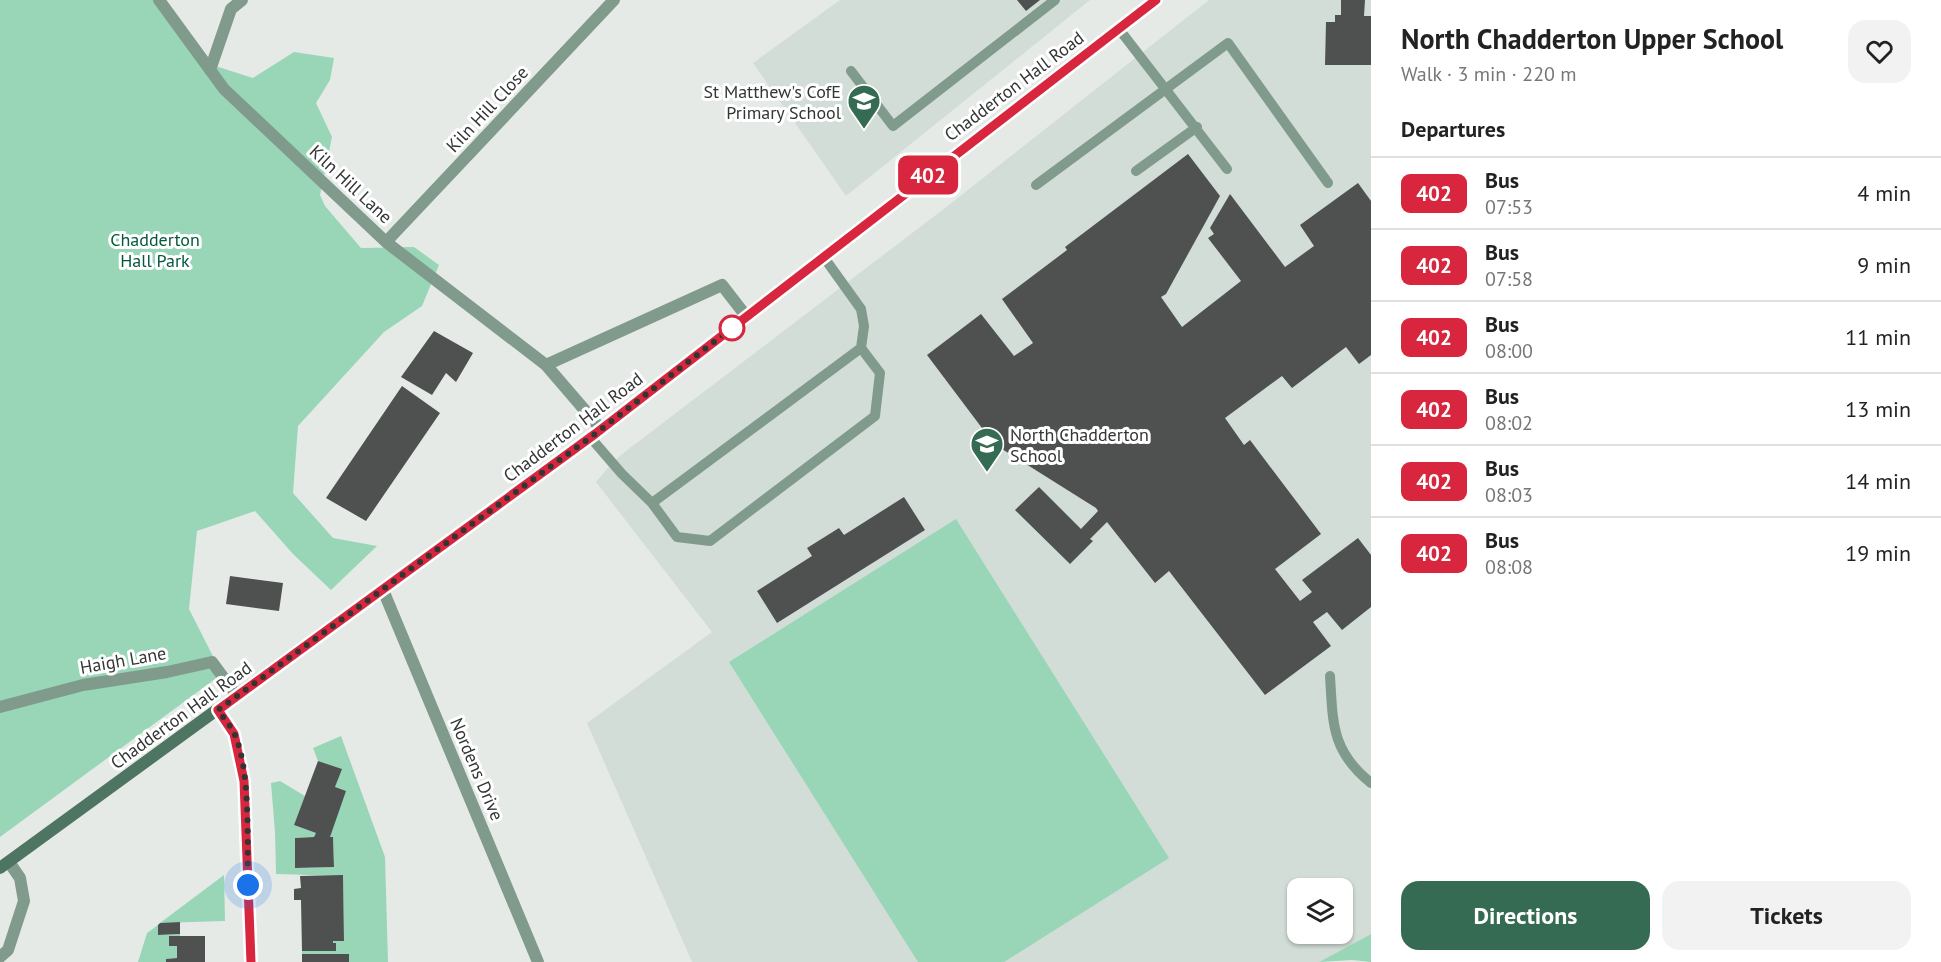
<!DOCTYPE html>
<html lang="en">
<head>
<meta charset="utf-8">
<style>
	body { margin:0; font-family:"PT Sans",sans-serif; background:#f2f2f2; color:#222; height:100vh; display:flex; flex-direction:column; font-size:22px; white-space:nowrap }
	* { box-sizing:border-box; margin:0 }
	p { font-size:20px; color:#767676 }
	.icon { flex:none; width:33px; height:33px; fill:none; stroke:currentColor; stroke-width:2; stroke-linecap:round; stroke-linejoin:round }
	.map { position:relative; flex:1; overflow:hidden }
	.drawer { display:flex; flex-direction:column; background:#fff; width:570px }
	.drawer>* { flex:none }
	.badge { padding:0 12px; border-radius:9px; font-size:21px; line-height:39px }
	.tools { position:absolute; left:1287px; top:878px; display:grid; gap:12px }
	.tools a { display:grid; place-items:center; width:66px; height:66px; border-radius:12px; background:#fff; box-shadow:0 2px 4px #0004; font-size:30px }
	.you { position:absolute; width:30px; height:30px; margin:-15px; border:4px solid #fff; border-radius:50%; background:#1a73e8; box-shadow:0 0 0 9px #1a73e833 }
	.map>.badge { position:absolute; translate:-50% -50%; box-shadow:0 0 0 3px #fff }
	h2 { padding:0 30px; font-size:22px; line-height:54px }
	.round { display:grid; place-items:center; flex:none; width:63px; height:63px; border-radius:18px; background:#f2f2f2 }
	.head { display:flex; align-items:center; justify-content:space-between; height:102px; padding:0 30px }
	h1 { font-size:28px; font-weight:700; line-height:45px }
	.button { display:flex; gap:12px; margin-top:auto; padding:12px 30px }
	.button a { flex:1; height:69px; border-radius:18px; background:#356b52; color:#fff; font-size:24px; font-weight:700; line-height:69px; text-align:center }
	.button a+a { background:#f2f2f2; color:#222 }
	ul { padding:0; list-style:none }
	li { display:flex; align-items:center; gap:18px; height:72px; padding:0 30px; border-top:2px solid #e0e0e0 }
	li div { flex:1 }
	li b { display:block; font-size:22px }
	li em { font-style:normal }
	li .badge { min-width:66px; font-weight:700; text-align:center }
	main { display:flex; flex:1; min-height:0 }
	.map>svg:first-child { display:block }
	.built { fill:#d2ddd7; fill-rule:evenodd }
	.green { fill:#98d6b7 }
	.building { fill:#4e514f }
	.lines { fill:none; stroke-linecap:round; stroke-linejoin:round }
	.lane { stroke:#809b8c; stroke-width:10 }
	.street { stroke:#809b8c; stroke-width:12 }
	.secondary { stroke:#4d7561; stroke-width:12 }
	.line-casing { stroke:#fff; stroke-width:14 }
	.line { stroke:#d7263d; stroke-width:9 }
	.walk { stroke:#333434; stroke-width:6; stroke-dasharray:0 10.8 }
	.stop-dot { fill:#fff; stroke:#d7263d; stroke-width:3 }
	.labels { text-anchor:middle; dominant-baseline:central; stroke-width:6; stroke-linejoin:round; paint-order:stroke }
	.street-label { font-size:18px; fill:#333434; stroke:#fff }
	.poi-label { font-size:18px; fill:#333434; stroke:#fff; text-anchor:end }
	.park-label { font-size:18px; fill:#04583b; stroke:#fff }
</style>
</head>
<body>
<main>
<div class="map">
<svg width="1371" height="962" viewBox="0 0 1371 962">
	<rect width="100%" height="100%" fill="#e6eae7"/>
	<path class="built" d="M840,0H1090L846,196L753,63Z
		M1209,0H1371V934L1319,962H692L587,723L712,632L596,482L612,463L626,451L945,208ZM1298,888H1342V933H1298Z"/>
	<path class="green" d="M0,0H163L206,63L253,78L294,52L334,58L330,80L316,103L332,137L320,195L325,206L361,248L414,247L439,265L422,306L384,332L298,426L293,493L333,538L377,546L331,590L293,554L255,511L197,531L189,609L222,674L0,837Z
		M956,519L1169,858L1004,962H918L729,662Z
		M341,736L385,857L388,962H349L348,954H302V951H336V944L333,943V941L344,940L343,876L276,874L275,832L271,783L280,781L305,796L294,825L316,833L314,837L295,838V868L334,867L333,837H330L335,787L341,769L318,761L313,748Z
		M224,875L225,921L160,923Z
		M158,925V935L180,934V936L169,937V946H177V958L166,959V962H138L147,933Z
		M1371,934V962L1352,960L1319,962Z"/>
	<path class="building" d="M1017,0H1040L1026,11Z
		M1341,0H1365L1364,16H1371V65H1325L1326,22H1335V15H1341Z
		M1188,154L1220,196L1166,294L1161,297L1182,327L1241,281L1208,238L1214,234L1210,228L1230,194L1285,267L1314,246L1300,225L1358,183L1371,201V355L1359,364L1346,347L1292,388L1282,376L1225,418L1244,445L1250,440L1321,534L1275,569L1300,601L1312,592L1302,580L1358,538L1371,555V607L1342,630L1327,612L1313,622L1331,646L1265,695L1169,571L1155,583L1107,522L1090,539L1093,541L1070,564L1015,510L1039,487L1081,529L1098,511L1096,508L994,444L927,355L981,314L1014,356L1033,343L1002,299L1067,250L1065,247Z
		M434,331L473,353L456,382L446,373L432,395L401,377Z
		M402,386L440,413L366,521L326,498Z
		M904,497L925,530L777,623L757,591L812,556L807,548L839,528L844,535Z
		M230,576L283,583L279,611L226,604Z
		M318,761L342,769L335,787L346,791L330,837H333L334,867L295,868V838L314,837L316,833L294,825Z
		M343,875L344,941H333V943H336V951H302L301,900H294V889L301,888L300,876Z
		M180,922V934L158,935V925L160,923Z
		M169,936H205V962H166V959L177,958V946H169Z
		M302,954H349V962H302Z"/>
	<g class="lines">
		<path class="lane" d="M1119,29L1227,169
			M851,71L893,126L1055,0
			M1136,171L1197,127
			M1036,185L1228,43L1328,183
			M590,437L622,474L652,503L861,348L864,326L861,309L823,256
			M652,503L677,537L710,541L875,416L880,373L861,348
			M1330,676C1333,723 1331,751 1371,783"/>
		<path class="street" d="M159,0L224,89L386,242L546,365L601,429
			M210,70L231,9L242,0
			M386,242L614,0
			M546,365L722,285L746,316
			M383,590L538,962
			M0,707L83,685L167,672L212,662L237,696
			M0,957L8,950L24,901L20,878L9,862"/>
		<path class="secondary" d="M218,710L234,734L244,781L251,962
			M0,868L595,434L1156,0"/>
	</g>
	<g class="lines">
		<g class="line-casing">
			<path id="line" d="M251,962L244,781L234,734L218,710L595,434L1156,0"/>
		</g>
		<use href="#line" class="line"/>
		<path class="walk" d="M248,885C247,844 251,768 234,733C230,725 223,717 218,710L595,434L732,328"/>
	</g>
	<defs>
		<g id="school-pin" transform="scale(1.725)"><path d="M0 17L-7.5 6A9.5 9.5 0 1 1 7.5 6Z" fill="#356b52" stroke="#fff"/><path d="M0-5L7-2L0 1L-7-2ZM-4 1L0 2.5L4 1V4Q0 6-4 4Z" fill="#fff"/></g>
	</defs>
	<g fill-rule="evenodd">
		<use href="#school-pin" x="864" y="101"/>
		<use href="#school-pin" x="987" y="444"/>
	</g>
	<circle class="stop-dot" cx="732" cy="328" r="12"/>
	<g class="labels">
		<g class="street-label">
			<text transform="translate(1014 86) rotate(-37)">Chadderton Hall Road</text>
			<text transform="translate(487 109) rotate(-47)">Kiln Hill Close</text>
			<text transform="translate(351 184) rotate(43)">Kiln Hill Lane</text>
			<text transform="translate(573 427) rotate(-37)">Chadderton Hall Road</text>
			<text transform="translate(123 660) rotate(-10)">Haigh Lane</text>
			<text transform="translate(181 715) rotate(-36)">Chadderton Hall Road</text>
			<text transform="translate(477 769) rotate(67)">Nordens Drive</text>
		</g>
		<g class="poi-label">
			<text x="841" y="91">St Matthew's CofE<tspan x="841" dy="21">Primary School</tspan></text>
			<text x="1010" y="434" text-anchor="start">North Chadderton<tspan x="1010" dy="21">School</tspan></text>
		</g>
		<g class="park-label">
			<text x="155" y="239">Chadderton<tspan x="155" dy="21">Hall Park</tspan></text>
		</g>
	</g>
</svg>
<div class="tools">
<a><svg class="icon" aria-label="layers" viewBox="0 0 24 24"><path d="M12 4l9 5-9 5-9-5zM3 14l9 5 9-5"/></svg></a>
</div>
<div class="you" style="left:248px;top:885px"></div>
<b class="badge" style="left:928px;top:175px;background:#d7263d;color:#fff">402</b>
</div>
<section class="drawer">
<div class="head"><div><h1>North Chadderton Upper School</h1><p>Walk · 3 min · 220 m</p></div><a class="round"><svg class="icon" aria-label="heart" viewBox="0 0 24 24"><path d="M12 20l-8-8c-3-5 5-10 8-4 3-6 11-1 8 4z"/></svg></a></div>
<h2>Departures</h2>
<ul>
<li><span class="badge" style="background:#d7263d;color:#fff">402</span><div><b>Bus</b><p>07:53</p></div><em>4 min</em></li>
<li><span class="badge" style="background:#d7263d;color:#fff">402</span><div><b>Bus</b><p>07:58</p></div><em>9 min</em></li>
<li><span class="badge" style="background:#d7263d;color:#fff">402</span><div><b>Bus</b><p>08:00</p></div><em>11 min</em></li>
<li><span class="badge" style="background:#d7263d;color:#fff">402</span><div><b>Bus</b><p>08:02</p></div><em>13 min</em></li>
<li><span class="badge" style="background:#d7263d;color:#fff">402</span><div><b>Bus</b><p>08:03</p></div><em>14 min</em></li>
<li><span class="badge" style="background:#d7263d;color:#fff">402</span><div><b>Bus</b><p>08:08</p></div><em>19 min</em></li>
</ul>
<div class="button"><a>Directions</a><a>Tickets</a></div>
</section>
</main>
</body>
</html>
